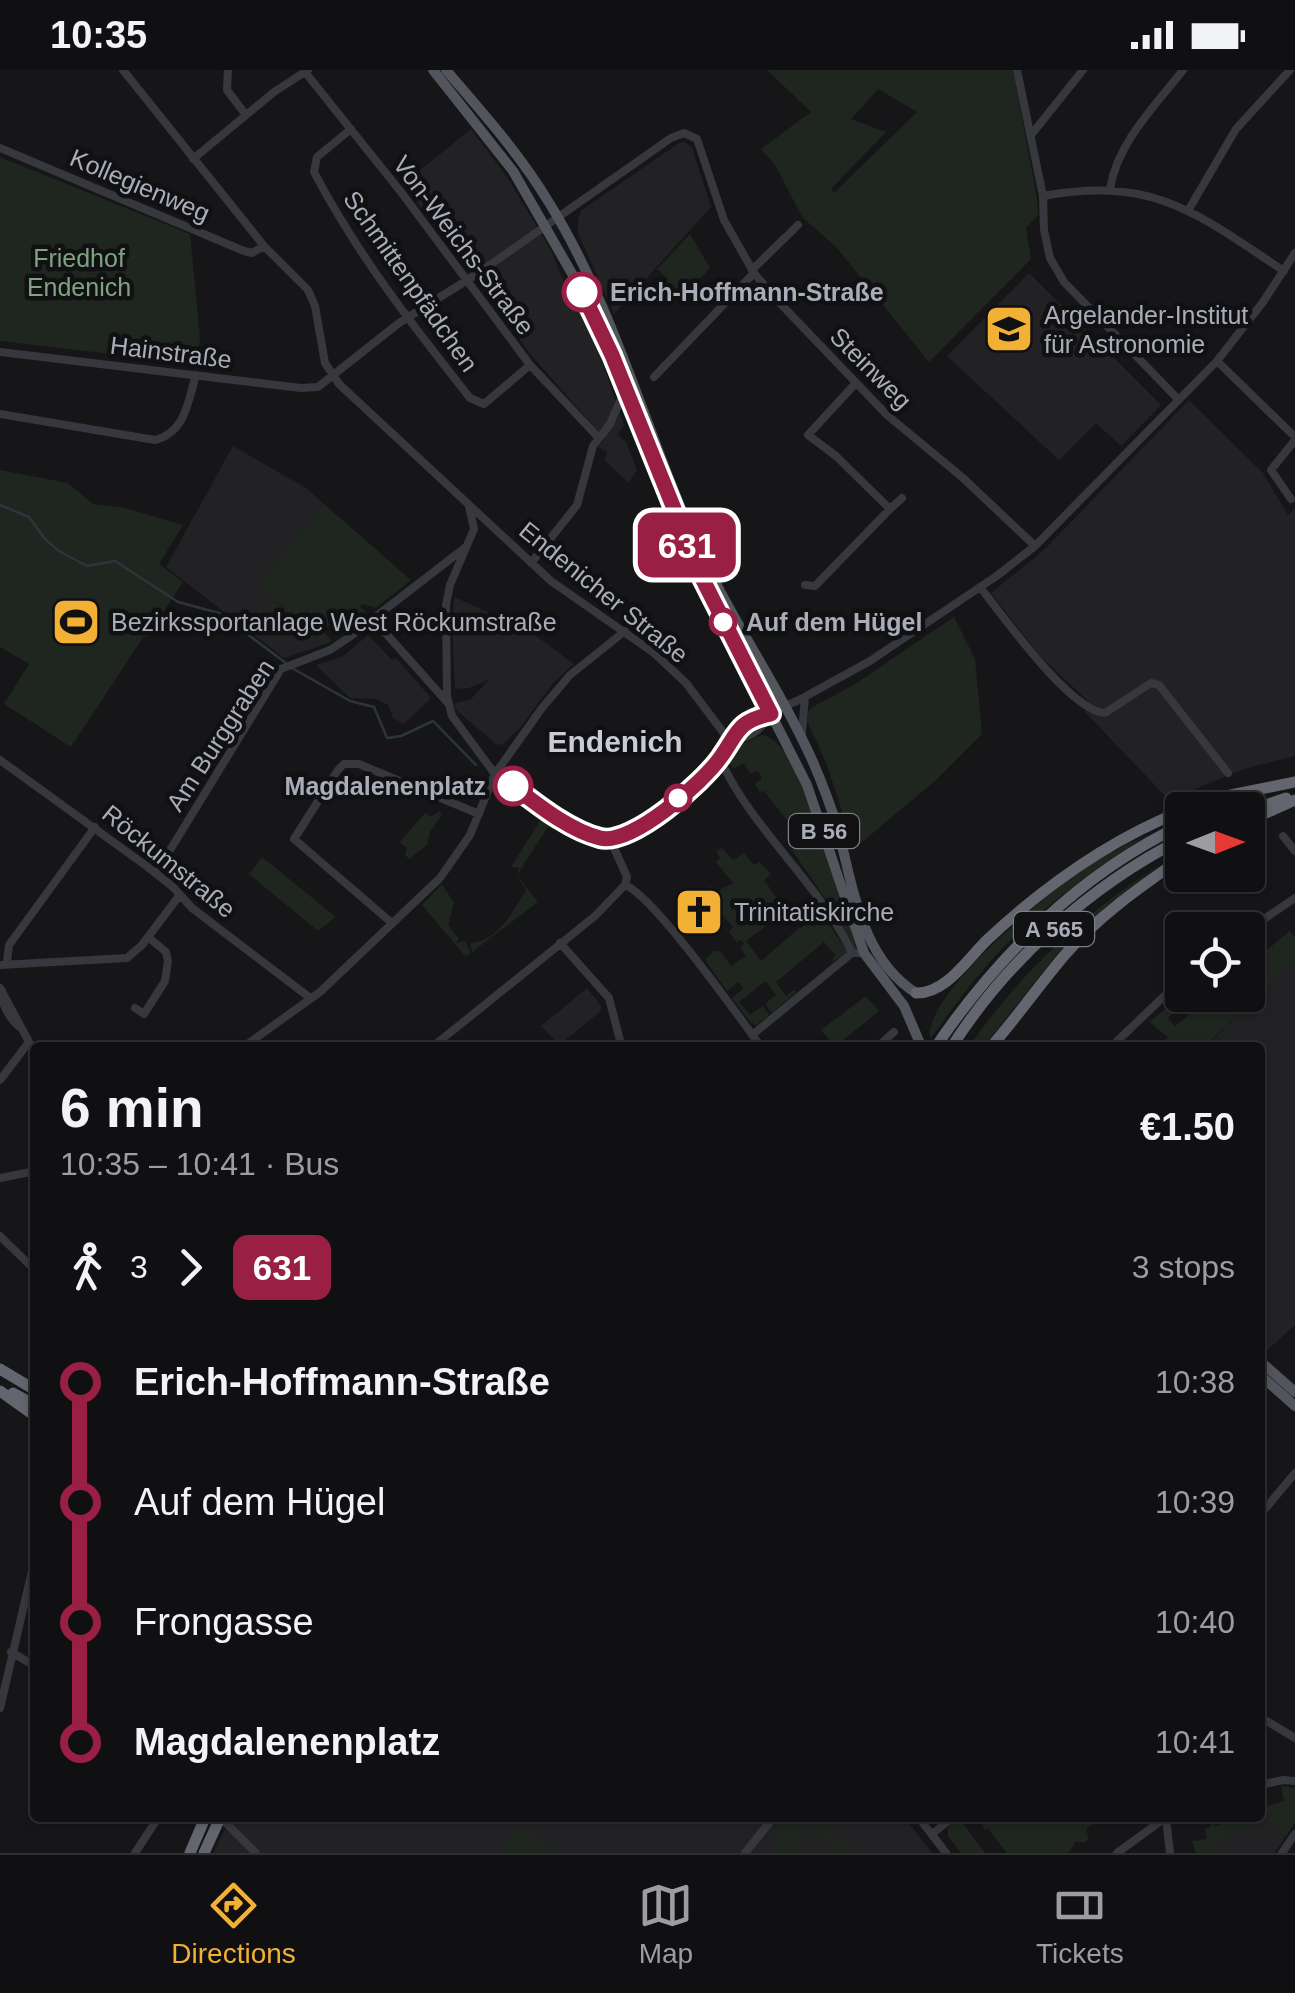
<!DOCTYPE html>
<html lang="en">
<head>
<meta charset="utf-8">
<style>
	body { margin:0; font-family:Arial,sans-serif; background:#19191b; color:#f1f3f6; height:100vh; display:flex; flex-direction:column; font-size:38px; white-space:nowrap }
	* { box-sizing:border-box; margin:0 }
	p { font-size:32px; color:#9c9d9f }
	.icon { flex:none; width:55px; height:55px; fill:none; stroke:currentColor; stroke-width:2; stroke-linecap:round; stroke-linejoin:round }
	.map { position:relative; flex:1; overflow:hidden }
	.details { position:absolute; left:30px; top:972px; width:1235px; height:780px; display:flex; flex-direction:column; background:#101012; border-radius:10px; box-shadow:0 2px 8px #0004,0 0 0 2px #303032 }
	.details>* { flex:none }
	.badge { padding:0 20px; border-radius:15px; font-size:35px; line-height:65px }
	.needle { width:65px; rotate:89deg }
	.buttons { position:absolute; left:1165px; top:722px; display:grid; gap:20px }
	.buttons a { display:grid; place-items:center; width:100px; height:100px; border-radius:10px; background:#101012; box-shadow:0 2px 8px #0004,0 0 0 2px #303032; font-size:50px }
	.map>.badge { position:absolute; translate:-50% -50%; box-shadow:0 0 0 5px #fff }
	.legs { display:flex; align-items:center; gap:15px; height:110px; padding:0 30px; font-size:32px }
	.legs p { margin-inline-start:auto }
	.head { display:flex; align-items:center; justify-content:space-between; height:170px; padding:0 30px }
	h1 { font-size:55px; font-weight:700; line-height:75px }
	ul { padding:0 30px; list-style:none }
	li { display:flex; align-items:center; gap:35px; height:120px; font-size:38px }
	li i { display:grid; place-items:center; width:15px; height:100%; margin:0 12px; background:currentColor }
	li i::after { content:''; width:25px; height:25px; margin:-12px; border:8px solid; border-radius:50%; background:#101012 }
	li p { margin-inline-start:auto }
	li:first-child i { background:linear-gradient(#0000 50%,currentColor 0) }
	li:last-child i { background:linear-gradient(currentColor 50%,#0000 0) }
	.status { display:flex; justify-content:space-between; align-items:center; height:70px; padding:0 50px; background:#101012; direction:ltr }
	.status svg { height:28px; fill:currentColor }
	.tab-bar { display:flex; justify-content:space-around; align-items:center; height:140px; border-top:2px solid #303032; background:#101012; font-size:28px; color:#9c9d9f }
	.tab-bar a { display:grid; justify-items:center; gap:5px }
	.tab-bar .current { color:#f2b134 }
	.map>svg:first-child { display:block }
	.built { fill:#222225 }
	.green { fill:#1e261f; fill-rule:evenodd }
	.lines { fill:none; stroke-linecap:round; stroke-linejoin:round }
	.stream { stroke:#2c353c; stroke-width:2.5 }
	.minor { stroke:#37383d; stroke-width:8 }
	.major { stroke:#53555c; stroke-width:10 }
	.highway { stroke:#63666e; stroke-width:11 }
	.line-1-casing { stroke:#fff; stroke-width:22 }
	.line-1 { stroke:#991f44; stroke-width:15 }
	.stop-1-dot { fill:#fff; stroke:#991f44; stroke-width:5 }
	.labels { text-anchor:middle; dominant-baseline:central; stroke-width:9; stroke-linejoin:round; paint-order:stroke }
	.shield { fill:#111113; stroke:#7b7e86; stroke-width:2.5 }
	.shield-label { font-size:22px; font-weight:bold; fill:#a8adb8 }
	.street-label { font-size:25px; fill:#a8adb8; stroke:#111113 }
	.park-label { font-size:25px; fill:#7fa381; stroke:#111113 }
	.stop-label { font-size:25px; font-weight:bold; fill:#a8adb8; stroke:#111113; text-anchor:start }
	.poi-label { font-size:25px; fill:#a8adb8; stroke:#111113; text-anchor:start }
	.quarter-label { font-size:30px; font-weight:bold; fill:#c9ccd4; stroke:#111113 }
</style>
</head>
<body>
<div class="status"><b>10:35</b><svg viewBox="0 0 49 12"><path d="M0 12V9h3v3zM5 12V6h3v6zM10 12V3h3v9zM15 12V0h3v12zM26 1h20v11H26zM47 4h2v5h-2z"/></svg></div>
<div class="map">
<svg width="1295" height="1783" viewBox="0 0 1295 1783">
	<rect width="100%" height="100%" fill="#161618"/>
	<path class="built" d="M471,59L507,107L551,180L568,222L588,251L624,355L618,365L626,372L637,400L629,413L605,391L607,382L598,377L605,369L532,286L403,114Z
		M685,72L692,78L711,137L614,244L578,163V149L582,140L679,73Z
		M1029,203L1161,335L1121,376L1096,353L1059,390L947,286Z
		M1189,330L1263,403L1288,445L1295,438V686L1244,699L1169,730L1085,642L1092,635L1039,585L991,523L1044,480Z
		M233,376L306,418L324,434L257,513L323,575L284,588L166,497Z
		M454,527L513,553L516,551L574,594L553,613L519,659L502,675L496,674L455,639V633L470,630L490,609L469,618L455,619L452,559Z
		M368,565L392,590L396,588L431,628L404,654L393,648L388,635L376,629L350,628L316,595L342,587Z
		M1295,890V1255L1265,1282L1260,1277V978H1204Z
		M587,918L601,936V941L559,975L541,956Z
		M1265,1747L1285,1767L1274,1783H1214L1219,1774Z
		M231,1748H905L932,1783H213Z"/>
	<path class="green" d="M767,0H1013L1037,128L1038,145L1026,158L1031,189L929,292L837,178L802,147L776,96L761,79L811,42ZM878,19L917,42L834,123L831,119L886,62L851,49Z
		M0,87L190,164L200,268L197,294L0,271Z
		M690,164L710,198L679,231L663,215L668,209L657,199Z
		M0,400L68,413L93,434L125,438L183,455L159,494L183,512L147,567L144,566L71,677L4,634L29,594L0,577Z
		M324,434L411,510L376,538L363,534L360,537L365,541L363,548L340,566L329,555L323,561L332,571L323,575L257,513Z
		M954,547L975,589L982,664L936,710L854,779L827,695L807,651L809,639L855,614Z
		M762,665C803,668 845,841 857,879L854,882L837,846L792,780L804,772L764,721L760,722L755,714L762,709L758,701L750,704L744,693L733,699L728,690L733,678Z
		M439,741L442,745L430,762L427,775L409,789L405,785L407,778L400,772L425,743L431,747Z
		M543,746L551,752L517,805L538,832L472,882L470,873C500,870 512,842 526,820C521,811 516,809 519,798L511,797Z
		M1147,765C1087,805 1024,849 978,906C961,926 946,948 930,969C923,924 1048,823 1084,798C1103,785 1126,775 1147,765Z
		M722,778L733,790L744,783L754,795L759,792L771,804L764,810L786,841L746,871L761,891L798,859L823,846L848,882L831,893L835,885L824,872L776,912L786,926L794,920L796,922L772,943L765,934L776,925L766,911L739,932L750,945L763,936L769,945L756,955L751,953L732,928L743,919L739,912L727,921L705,890L714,881H720L731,896L746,886L740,877L744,874L741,870L736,872L729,861L733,857L719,841L721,839L707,814L716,822L733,813L716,792L720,788L716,781Z
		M262,787L336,847L318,861L249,804Z
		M1163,793L1110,833L1059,882L983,977L968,978C1020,903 1086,841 1163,793Z
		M442,814L454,833L448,855L459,869L456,873L465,871L471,883L466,887L422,835Z
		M1290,861L1295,867V890L1204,977H1156L1168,967L1149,952L1169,936L1174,942L1168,948L1175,956L1214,925H1248V895Z
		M866,926L879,941L835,977L821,960Z
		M1281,1716L1295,1718V1753L1285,1767L1265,1747L1219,1774L1214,1783H1196L1192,1771L1207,1769L1205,1758L1210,1757V1752L1214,1751L1215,1756L1238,1748H1260V1738L1284,1731Z
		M795,1748H814L859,1783H827L830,1779L820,1765Z
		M959,1748H967L962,1752L985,1783H961L948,1766V1757Z
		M979,1748H1027L1030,1751L1035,1748H1101L1086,1759L1089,1769L1083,1773L1076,1771L1069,1783H1007L988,1759L985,1760Z
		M788,1750L804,1758L808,1764L794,1783H781L770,1773Z
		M522,1754L523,1756L558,1783H499Z"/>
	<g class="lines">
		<path class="stream" d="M0,435L29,447L45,469L59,481L87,496L115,491L178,532L219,543L286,593
			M292,598L350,631L374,637L387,668L401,666L433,651L476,695"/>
		<path class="minor" d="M123,0L264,176L308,220L315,236L325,293L339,314L551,511L654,583L686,613L729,670
			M228,0L227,20L246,45
			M1017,0L1043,126L1044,160L1050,188L1064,212L1179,330
			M305,2L401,122L530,295L598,367
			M351,59L317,87L314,102C357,184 413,256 470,328L484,334L530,295
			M1031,65L1083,0
			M0,78L244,181L252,183L264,176
			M193,89L274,22L308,0
			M1110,119C1117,73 1155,36 1183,0
			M1043,126C1155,106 1196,143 1284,201
			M1189,139L1236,59L1290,0
			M752,200L798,155
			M0,282L301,318L318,317L399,253L480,202L671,68L684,63L697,69L724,150L754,203L774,227L887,345L963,408L1035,476
			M1217,291L1295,367
			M654,307L754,203
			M0,344L155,370C186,362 188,331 196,305
			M1291,429L1271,400L1295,370
			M469,436L474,459L450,515L446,535L447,626L452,646L495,704L567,753L599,768L618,767L659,745L688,720L720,689L740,656L799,630L870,591L998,505L1035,476L1217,291L1263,232L1295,183
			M890,439L902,428
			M531,493L577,435L593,376L610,354L620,331
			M805,515L815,516L890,439L836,386L808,365L855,314
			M980,517C1003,546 1070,641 1105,643L1151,613L1159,615L1228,703
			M374,550L447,632
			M802,663L805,627
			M729,670C747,670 761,660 770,645
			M720,689C752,760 819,812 852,883
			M0,690L145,795L172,816L192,838L309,927
			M1283,766L1295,781
			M610,769L627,807L625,815
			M156,803L281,599L330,580L348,568L466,477
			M625,815C653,825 739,947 762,978
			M392,853L294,769L338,700L344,694H359L479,744
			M1248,860L1295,828
			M560,873L609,928L622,978
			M7,892L9,875L95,757
			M0,895L127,888L142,875L179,826
			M0,918L35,983
			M2,921C0,933 11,951 21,958
			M135,938L144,944L165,911L168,891L166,882L148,867
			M752,965L852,883H864
			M242,978L320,922L440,808L470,765L495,704L542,638L570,605L625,561
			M431,978L595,846L625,815
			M876,978L894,962
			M1110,978L1182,909
			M0,1010L29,972
			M0,1108L35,1101
			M0,1166L35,1200
			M1260,1445L1295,1403
			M11,1582L35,1596
			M0,1638L35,1488
			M1260,1647L1295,1668
			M1260,1715L1283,1710L1295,1711
			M221,1748L256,1783
			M919,1748L946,1783
			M1166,1748L1170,1783
			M932,1764L952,1748
			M135,1783L158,1748
			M745,1783L773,1748
			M1117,1783L1165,1748
			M1282,1783L1295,1764"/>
		<path class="major" d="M433,0L513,101L582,221L612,285L702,508L807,715L864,883L904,936L922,978
			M446,0C482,42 519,83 548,131C614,237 645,359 695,472C730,548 779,616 813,692C822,713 830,734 837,756C853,814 860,888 916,923
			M1260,1291L1295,1322
			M1260,1305L1295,1336"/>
		<path class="highway" d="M1184,740L1211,729L1295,712
			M1216,740L1247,728
			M1248,741L1286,728
			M1248,751L1295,730
			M916,923C946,924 968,888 988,869C1046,815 1109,770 1182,741
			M935,978C997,886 1081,803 1182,755
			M951,978C1006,891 1091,815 1182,769
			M990,978C1016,948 1038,917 1063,887C1097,847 1140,817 1182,788
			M0,1299L35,1320
			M0,1321L35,1346
			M13,1323L35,1335
			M190,1783L205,1748
			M204,1783L220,1748"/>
	</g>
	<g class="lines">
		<g class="line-1-casing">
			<path id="line-1" d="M513,716C538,735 569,760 600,768C632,776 703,712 720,688C738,663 737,651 771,644L702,508L612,285L582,222"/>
		</g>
		<use href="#line-1" class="line-1"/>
	</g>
	<defs>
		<g id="university-square" transform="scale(2.5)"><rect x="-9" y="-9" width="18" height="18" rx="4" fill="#f2b134" stroke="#111113"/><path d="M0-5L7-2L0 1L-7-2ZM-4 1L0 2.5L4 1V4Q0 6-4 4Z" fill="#111"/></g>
		<g id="stadium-square" transform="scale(2.5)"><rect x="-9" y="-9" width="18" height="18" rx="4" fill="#f2b134" stroke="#111113"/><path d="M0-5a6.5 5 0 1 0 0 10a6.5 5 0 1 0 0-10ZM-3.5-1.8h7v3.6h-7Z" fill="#111"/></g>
		<g id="church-square" transform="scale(2.5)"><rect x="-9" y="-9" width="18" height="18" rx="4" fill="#f2b134" stroke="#111113"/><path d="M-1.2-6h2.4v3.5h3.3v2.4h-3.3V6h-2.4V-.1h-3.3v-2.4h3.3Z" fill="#111"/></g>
	</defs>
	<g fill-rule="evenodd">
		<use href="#university-square" x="1009" y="259"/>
		<use href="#stadium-square" x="76" y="552"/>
		<use href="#church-square" x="699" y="842"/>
	</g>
	<g class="stop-1-dot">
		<circle cx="582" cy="222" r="18"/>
		<circle cx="723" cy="552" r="12"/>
		<circle cx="513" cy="716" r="18"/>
		<circle cx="678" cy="728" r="12"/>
	</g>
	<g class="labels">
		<g class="shield">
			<rect x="789" y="744" width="70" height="34" rx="8"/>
			<rect x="1014" y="842" width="80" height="34" rx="8"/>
		</g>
		<g class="shield-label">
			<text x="824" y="761">B 56</text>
			<text x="1054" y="859">A 565</text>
		</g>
		<g class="street-label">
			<text transform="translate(140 115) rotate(23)">Kollegienweg</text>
			<text transform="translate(464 175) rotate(53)">Von-Weichs-Straße</text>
			<text transform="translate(411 211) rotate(55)">Schmittenpfädchen</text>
			<text transform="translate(171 282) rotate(7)">Hainstraße</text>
			<text transform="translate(871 298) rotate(45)">Steinweg</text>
			<text transform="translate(604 522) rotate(39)">Endenicher Straße</text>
			<text transform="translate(220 665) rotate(-57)">Am Burggraben</text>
			<text transform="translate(169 791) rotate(39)">Röckumstraße</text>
		</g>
		<g class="park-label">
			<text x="79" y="188">Friedhof<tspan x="79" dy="29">Endenich</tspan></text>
		</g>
		<g class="stop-label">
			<text x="610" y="222">Erich-Hoffmann-Straße</text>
			<text x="746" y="552">Auf dem Hügel</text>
			<text x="486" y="716" text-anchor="end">Magdalenenplatz</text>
		</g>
		<g class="poi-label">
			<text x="1044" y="245">Argelander-Institut<tspan x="1044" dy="29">für Astronomie</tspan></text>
			<text x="111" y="552">Bezirkssportanlage West Röckumstraße</text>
			<text x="734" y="842">Trinitatiskirche</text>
		</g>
		<g class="quarter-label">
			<text x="615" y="671">Endenich</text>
		</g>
	</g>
</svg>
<div class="buttons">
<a><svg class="needle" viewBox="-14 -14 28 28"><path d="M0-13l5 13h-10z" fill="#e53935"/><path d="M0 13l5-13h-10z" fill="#9c9d9f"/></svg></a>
<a><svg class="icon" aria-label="locate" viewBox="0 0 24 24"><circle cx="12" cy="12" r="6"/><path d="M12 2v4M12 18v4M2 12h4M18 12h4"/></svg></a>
</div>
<b class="badge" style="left:687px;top:475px;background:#991f44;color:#fff">631</b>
<section class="details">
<div class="head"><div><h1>6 min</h1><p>10:35 – 10:41 · Bus</p></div><b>€1.50</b></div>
<div class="legs"><svg class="icon" aria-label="walk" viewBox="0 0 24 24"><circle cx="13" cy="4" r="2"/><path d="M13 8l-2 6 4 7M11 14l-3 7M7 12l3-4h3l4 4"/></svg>3<svg class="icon" aria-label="forward" viewBox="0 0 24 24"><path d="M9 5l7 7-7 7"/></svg><b class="badge" style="background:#991f44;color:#fff">631</b><p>3 stops</p></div>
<ul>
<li><i style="color:#991f44"></i><b>Erich-Hoffmann-Straße</b><p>10:38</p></li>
<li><i style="color:#991f44"></i><span>Auf dem Hügel</span><p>10:39</p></li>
<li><i style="color:#991f44"></i><span>Frongasse</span><p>10:40</p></li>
<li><i style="color:#991f44"></i><b>Magdalenenplatz</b><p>10:41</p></li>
</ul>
</section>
</div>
<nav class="tab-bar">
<a class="current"><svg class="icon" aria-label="directions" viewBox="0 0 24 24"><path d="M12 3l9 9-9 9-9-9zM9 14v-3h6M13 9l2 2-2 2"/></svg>Directions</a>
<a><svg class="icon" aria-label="map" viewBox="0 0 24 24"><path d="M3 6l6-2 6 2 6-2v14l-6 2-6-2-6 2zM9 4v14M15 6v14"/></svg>Map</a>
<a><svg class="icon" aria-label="tickets" viewBox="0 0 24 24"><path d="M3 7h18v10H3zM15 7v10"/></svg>Tickets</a>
</nav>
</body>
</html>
